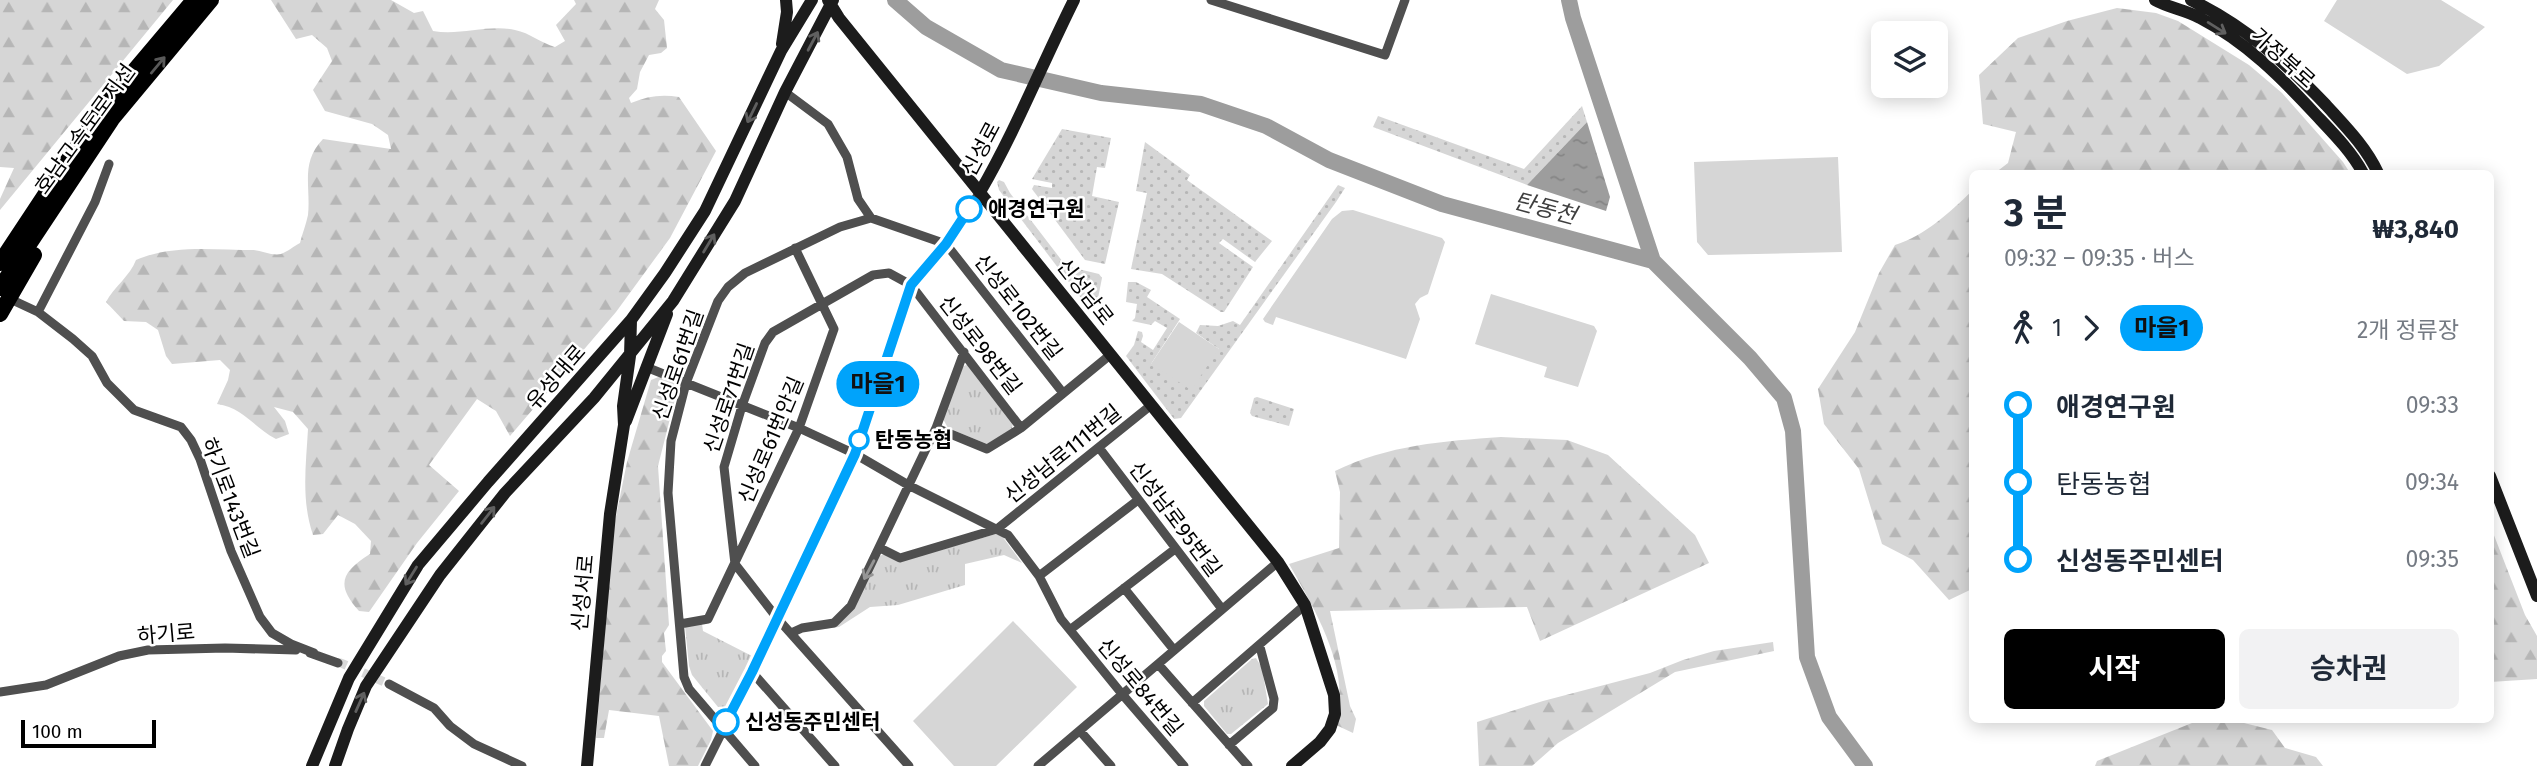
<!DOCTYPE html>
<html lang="ko">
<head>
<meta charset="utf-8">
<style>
	body { margin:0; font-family:"Fira Sans","Noto Sans KR",sans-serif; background:#f2f2f3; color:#1f2937; height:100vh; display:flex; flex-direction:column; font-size:26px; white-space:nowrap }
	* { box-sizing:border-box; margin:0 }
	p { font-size:23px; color:#747a83 }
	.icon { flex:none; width:38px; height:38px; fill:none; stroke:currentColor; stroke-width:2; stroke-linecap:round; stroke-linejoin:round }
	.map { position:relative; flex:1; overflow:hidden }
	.drawer { position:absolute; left:1969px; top:170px; width:525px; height:553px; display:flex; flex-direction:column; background:#fff; border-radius:10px; box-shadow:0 4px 18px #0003 }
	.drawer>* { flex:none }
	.badge { padding:0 14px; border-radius:23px; font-size:24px; line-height:46px }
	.fabs { position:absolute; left:1871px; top:21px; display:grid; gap:14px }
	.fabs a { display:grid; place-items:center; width:77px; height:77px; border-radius:10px; background:#fff; box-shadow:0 4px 18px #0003; font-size:35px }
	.scale { position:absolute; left:21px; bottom:18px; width:135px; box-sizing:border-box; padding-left:7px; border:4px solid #000; border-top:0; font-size:19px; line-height:24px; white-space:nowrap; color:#000; -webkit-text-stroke:5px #fff; paint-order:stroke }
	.map>.badge { position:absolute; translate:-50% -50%; box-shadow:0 0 0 4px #fff }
	.legs { display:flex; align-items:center; gap:10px; height:77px; padding:0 35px; font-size:23px }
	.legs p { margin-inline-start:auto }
	.head { display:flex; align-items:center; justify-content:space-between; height:119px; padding:0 35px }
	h1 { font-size:38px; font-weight:700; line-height:52px }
	.button { display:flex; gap:14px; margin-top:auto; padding:14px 35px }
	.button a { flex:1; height:80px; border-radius:10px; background:#000; color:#fff; font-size:28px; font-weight:700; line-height:80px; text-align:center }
	.button a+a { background:#f2f2f3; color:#1f2937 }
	ul { padding:0 35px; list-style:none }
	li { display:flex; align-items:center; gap:24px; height:77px; font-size:26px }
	li i { display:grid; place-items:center; width:10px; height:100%; margin:0 9px; background:currentColor }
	li i::after { content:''; width:18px; height:18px; margin:-9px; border:5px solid; border-radius:50%; background:#fff }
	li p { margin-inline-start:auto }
	li:first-child i { background:linear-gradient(#0000 50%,currentColor 0) }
	li:last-child i { background:linear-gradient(currentColor 50%,#0000 0) }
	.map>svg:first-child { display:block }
	.grass { fill:url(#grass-dots) }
	.forest { fill:url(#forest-firs) }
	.park { fill:url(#park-tufts) }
	.garden { fill:#d6d6d6 }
	.water { fill:url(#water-ripples) }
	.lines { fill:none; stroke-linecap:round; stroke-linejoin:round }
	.river { stroke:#9d9d9d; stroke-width:16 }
	.street-tunnel { stroke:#d9d9d9; stroke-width:9; stroke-dasharray:9 4.5; stroke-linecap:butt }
	.street { stroke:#4f4f4f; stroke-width:9 }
	.secondary { stroke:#1c1c1c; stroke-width:12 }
	.highway { stroke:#000; stroke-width:16 }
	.oneway { stroke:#606060 }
	.oneway2 { stroke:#595959 }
	.oneway3 { stroke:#959595 }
	.line-1-casing { stroke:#fff; stroke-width:16 }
	.line-1 { stroke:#00a3fb; stroke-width:10 }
	.stop-1-dot { fill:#fff; stroke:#00a3fb; stroke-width:3.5 }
	.labels { text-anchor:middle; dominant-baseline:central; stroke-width:5; stroke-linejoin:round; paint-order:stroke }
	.street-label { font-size:21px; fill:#000; stroke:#fff }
	.stop-label { font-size:21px; font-weight:bold; fill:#000; stroke:#fff; text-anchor:start }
	.water-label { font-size:23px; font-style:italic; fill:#3e3e3e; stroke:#fff }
</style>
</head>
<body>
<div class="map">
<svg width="2537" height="766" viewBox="0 0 2537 766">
	<defs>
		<pattern id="grass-dots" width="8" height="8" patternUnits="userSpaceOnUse" patternTransform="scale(1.75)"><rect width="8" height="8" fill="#d6d6d6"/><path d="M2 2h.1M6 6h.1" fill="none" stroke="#b6b6b6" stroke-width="1.8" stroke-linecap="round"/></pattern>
		<pattern id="forest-firs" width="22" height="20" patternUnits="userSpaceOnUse" patternTransform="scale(1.75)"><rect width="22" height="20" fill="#d6d6d6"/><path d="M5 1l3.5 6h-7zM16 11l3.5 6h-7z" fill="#b6b6b6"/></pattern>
		<pattern id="park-tufts" width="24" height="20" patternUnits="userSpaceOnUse" patternTransform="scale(1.75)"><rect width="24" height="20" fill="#d6d6d6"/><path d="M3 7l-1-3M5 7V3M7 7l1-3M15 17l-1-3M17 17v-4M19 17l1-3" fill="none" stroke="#b6b6b6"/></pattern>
		<pattern id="water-ripples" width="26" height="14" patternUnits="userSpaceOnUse" patternTransform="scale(1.75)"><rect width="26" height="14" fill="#9d9d9d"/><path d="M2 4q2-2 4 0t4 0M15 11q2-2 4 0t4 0" fill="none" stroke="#858585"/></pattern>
	</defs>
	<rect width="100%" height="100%" fill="#fff"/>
	<path class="grass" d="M1582,106L1587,122L1527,185L1373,127L1378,116L1524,169Z
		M1062,129L1111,138L1105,168L1097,167L1092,196L1119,202L1105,264L1085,260L1032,189L1034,185L1052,188V183L1032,179Z
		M1145,142L1190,175L1187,180L1272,241L1255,262L1223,239L1219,243L1253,267L1224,312H1221L1162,274L1131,269L1147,193L1136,191Z
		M999,180L1004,182L1010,193L1066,266L1099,274L1102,278L1097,303L1087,306L999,190L997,182Z
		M1338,185L1345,188L1336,202L1181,418L1174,419L1126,356L1134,345L1138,331L1142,332L1143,336L1141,342L1153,350L1167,328L1155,321L1151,325L1132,321L1135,318L1137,304L1126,302L1128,282H1136L1151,290L1147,297L1180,319L1151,364L1219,349L1196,333L1200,325L1218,326L1233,321L1240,325Z
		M1257,397L1294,409L1289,426L1252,416L1250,413L1254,398Z"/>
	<path class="forest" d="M0,0H173L0,210V199L14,168L0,167Z
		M271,0H391L414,13L423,11L433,31C460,36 488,24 515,30C530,33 541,43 555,47L565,41L556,25L576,4L574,0H659L655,9L664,20L667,48L661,53L649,55L640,72L637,89L629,98L631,103C647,96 662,94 679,97L716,151L670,238L616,312L510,436L496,411L477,399L429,465L459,491L417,543L369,612L359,611C335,584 342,572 370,554L371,541L355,524L338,515L323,534L313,535C301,500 306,465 308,429L293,412L274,407L285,421L289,434L276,439C253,427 244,408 217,404L228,380L230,370L220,360L172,364L166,356L158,330L146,322L124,321L106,302C114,287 130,276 136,260C172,244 215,250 254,250C262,251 273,256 281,254C287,252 294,246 300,243C302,234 306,225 308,215C311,186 300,163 323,139L391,149L388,135L372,124L325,111L313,90L332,61L327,48L312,35L296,39Z
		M2117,8L2156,13L2178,21L2249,65L2282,93L2343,162L2350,173H1995L2008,163L2016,132L1983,124L1979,75L2018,38L2067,21Z
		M1972,191V589L1949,600L1913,560L1882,544L1859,469L1824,424L1818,389L1855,332L1879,273L1895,245C1926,235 1949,213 1972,191Z
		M661,376L675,382L678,387L658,466L669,625L664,633L666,651L662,656V662L713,731L711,740L698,766H669L659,716L609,710L604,738H596L613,531L627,462L651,380Z
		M1501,437L1567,440L1608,455L1695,535L1709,563L1540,641L1527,607L1330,611L1350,706L1356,719L1353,733L1336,725C1352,670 1315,610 1289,564L1339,548L1340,492L1335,471C1388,445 1444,441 1501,437Z
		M2490,525L2525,615L2537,636V679L2490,682Z
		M1773,642L1774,651L1675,672L1558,743L1532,766H1479L1477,722L1543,701L1650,673L1683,660L1714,651Z
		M2202,719H2228L2272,730L2285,748L2316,757L2323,766H2095L2097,761Z"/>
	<path class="park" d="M966,365L970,366L1013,422L1012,429L987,444L948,428L943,419L962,367Z
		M996,534L1002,536L1022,563L1004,555L965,564V585L898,605L870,607L839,627L815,630L837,624L879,556L885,554L901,561Z
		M702,624L703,631L752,656L727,706L718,707L692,675L689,666L685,626Z
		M1256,658L1262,668L1268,704L1231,734H1227L1204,706V701L1252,659Z"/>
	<path class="garden" d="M2337,0H2441L2485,27L2439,66L2407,74L2324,21Z
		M1838,157L1842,252L1708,255L1697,242L1694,162Z
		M1353,210L1442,238L1445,242L1428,294L1420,298L1415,304L1420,319L1406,359L1276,317L1273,325L1265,322L1263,319L1332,219L1342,211Z
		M1491,294L1594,326L1597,331L1578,387L1544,377L1547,367L1475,344Z
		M1179,322L1219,349L1191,390L1151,364Z
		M1013,621L1077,687L996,766H954L913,721Z"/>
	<path class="water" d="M1587,122L1610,197L1606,211L1527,185Z"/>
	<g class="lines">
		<path class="river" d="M895,0L926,27L1001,70L1101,93L1201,104L1266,126L1329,160L1442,204L1653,261L1750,358L1784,398L1793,431L1807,657L1829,717L1865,766
			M1569,0L1573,18L1653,261"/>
		<path class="street-tunnel" d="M338,663H341L389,684"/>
		<path class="street" d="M1211,0L1385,55L1405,0
			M785,92L828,124L847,157L858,199L871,218
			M8,298L38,312L73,339L92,356L107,383L134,410L181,427L191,440L200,459L231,551L260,617L272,633L291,644L314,653
			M38,312L95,202L109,164
			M646,367L799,428L855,454L910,486L1008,535L1039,576L1061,619L1122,694L1184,766
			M936,428L987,449L1021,428L1110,355
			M1100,449L1222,609
			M880,548L900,558L997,529L1150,406
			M1039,576L1138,500
			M1124,588L1174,650
			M680,624L708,619L799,428L834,329L795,248
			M1071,629L1175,549
			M791,633L802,628L834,623L851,606L936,428L964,352
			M310,653L338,663
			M1158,664L1248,766
			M752,672L835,766
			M389,684L434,708L450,726L474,744L522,766
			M0,692L46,685L119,656L148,650L225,648L296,650
			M1192,703L1305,605
			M1080,731L1111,766
			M1229,745L1273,708L1274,699L1260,647
			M705,766L752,672L855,454L911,285L946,244L980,192
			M755,766L689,689L684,677L668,493L671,441L686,383L718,301L728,287L745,273L840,227L871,218L946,244L1063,393
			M909,766L777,618L735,564L724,467L742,406L765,343L773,332L873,275L889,273L911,285L1021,428
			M1038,766L1278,562"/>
		<path class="secondary" d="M828,0L839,18L1278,562L1305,605L1334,695L1335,714L1330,729L1320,742L1292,766
			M2155,0C2169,8 2186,10 2200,18C2246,42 2281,77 2316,115C2333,133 2351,151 2363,173
			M2191,0C2244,25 2286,63 2326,105C2346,127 2366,147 2378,173
			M782,44L787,12L786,0
			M980,192C1016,130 1042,64 1074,0
			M626,421L667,314
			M2490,476L2537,596
			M312,766L349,678L418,565L488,482L631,320L665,273L705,211L781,51L812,0
			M335,766L348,729L366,686L440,575L505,493L594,398L673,301L735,201L785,92L833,0
			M587,766L610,514L624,425L623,406L630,356L631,320"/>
		<path class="highway" d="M0,263L102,109L194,0
			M0,288L112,119L211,0
			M0,314L34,255"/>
	</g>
	<defs><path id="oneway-shaft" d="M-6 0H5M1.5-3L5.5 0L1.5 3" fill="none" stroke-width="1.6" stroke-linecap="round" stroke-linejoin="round" transform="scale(1.75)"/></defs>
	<g class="oneway">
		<use href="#oneway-shaft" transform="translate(2217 28) rotate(32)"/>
		<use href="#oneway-shaft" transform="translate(813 41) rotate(-62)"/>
		<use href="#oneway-shaft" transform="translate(752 113) rotate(116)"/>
		<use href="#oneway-shaft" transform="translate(709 243) rotate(-59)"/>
		<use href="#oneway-shaft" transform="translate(488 515) rotate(-52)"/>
		<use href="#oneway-shaft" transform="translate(411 576) rotate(122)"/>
		<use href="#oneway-shaft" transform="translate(360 702) rotate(-66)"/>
	</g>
	<use class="oneway2" href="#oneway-shaft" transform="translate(158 65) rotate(-50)"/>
	<use class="oneway3" href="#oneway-shaft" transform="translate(869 570) rotate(118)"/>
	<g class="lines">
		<g class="line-1-casing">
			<path id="line-1" d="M726,722L752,672L855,454L911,285L946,244L969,209"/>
		</g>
		<use href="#line-1" class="line-1"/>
	</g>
	<g class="stop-1-dot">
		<circle cx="969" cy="209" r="12"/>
		<circle cx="859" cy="440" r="9"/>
		<circle cx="726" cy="722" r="12"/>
	</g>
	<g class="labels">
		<g class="street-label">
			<text transform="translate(2283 58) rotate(42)">가정북로</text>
			<text transform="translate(85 129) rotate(-54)">호남고속도로지선</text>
			<text transform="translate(981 149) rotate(-62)">신성로</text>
			<text transform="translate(1085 292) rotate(52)">신성남로</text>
			<text transform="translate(1018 307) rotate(52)">신성로102번길</text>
			<text transform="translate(980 345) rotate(52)">신성로98번길</text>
			<text transform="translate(678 365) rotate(-71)">신성로61번길</text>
			<text transform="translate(556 377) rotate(-49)">유성대로</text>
			<text transform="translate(729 398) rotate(-71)">신성로71번길</text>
			<text transform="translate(771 440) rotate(-67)">신성로61번안길</text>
			<text transform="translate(1063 454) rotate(-39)">신성남로111번길</text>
			<text transform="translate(230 498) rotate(69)">하기로143번길</text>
			<text transform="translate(1175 519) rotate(53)">신성남로95번길</text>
			<text transform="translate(583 593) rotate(-85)">신성서로</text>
			<text transform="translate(166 634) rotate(-5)">하기로</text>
			<text transform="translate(1140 687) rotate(50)">신성로84번길</text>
		</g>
		<g class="stop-label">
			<text x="988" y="209">애경연구원</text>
			<text x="875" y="440">탄동농협</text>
			<text x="745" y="722">신성동주민센터</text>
		</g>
		<g class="water-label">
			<text transform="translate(1545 208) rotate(15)">탄동천</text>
		</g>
	</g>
</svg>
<div class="fabs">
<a><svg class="icon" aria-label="layers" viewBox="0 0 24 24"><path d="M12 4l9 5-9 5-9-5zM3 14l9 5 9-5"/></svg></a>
</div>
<div class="scale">100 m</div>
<b class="badge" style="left:878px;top:384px;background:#00a3fb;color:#111">마을1</b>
<section class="drawer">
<div class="head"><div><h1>3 분</h1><p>09:32 – 09:35 · 버스</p></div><b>₩3,840</b></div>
<div class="legs"><svg class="icon" aria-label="walk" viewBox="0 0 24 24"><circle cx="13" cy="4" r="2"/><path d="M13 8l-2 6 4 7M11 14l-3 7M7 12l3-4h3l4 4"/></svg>1<svg class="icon" aria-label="forward" viewBox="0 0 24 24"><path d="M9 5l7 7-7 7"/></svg><b class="badge" style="background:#00a3fb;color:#111">마을1</b><p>2개 정류장</p></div>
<ul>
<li><i style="color:#00a3fb"></i><b>애경연구원</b><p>09:33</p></li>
<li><i style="color:#00a3fb"></i><span>탄동농협</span><p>09:34</p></li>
<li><i style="color:#00a3fb"></i><b>신성동주민센터</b><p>09:35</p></li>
</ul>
<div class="button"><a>시작</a><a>승차권</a></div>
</section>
</div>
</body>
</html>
